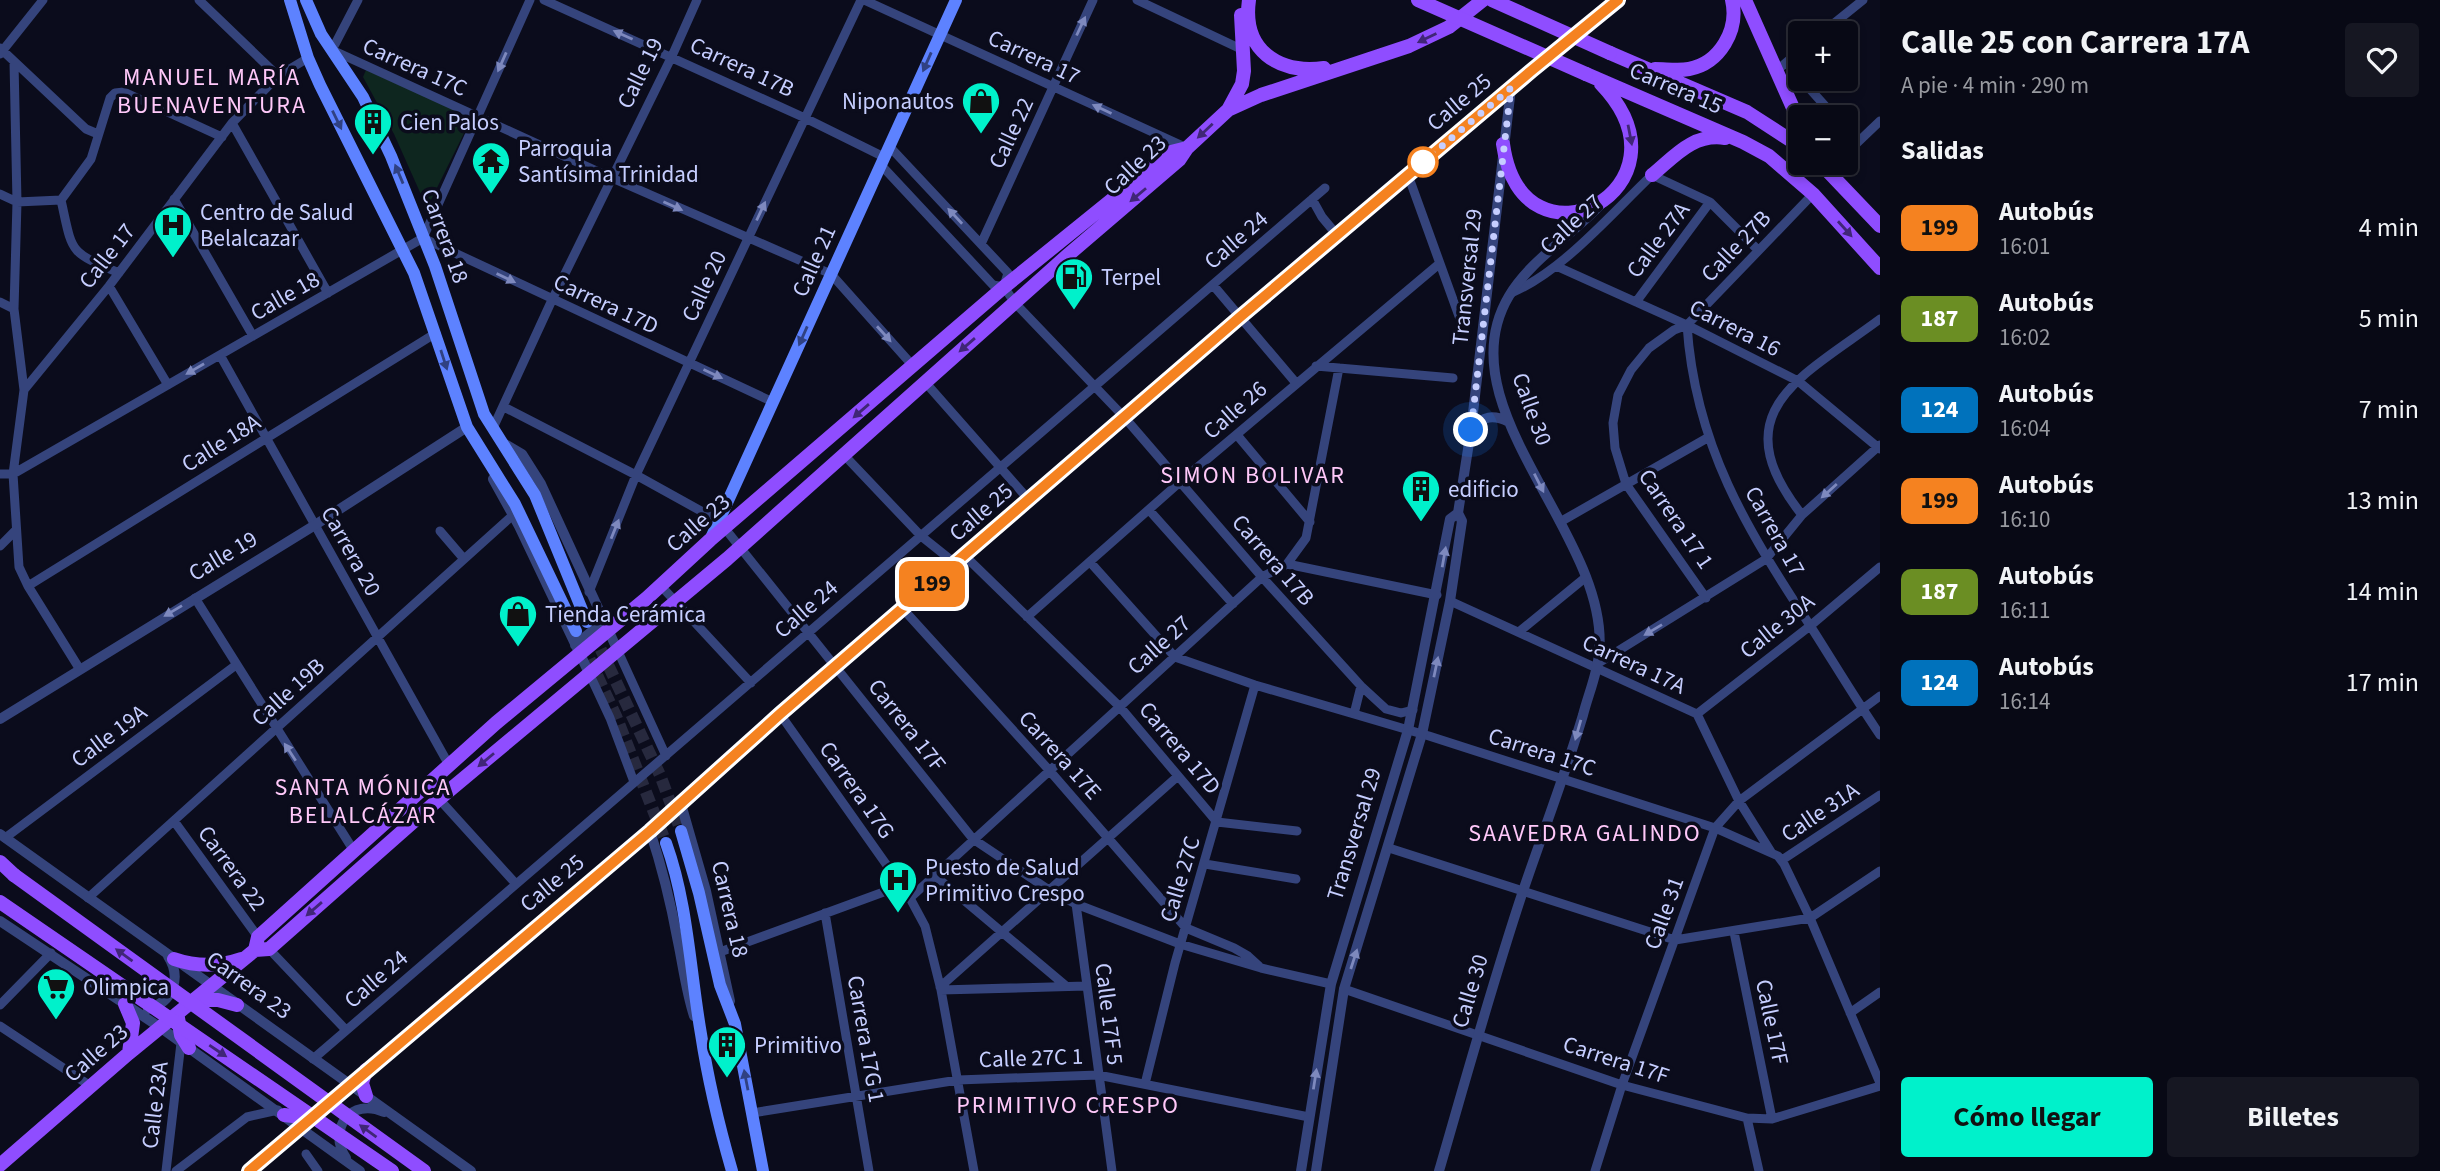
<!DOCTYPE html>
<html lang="es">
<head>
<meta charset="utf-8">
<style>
	body { margin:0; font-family:"Source Sans 3",sans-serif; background:#161722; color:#f1f3f6; height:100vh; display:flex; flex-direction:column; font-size:26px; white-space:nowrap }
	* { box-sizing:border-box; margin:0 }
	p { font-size:23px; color:#989aa0 }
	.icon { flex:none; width:38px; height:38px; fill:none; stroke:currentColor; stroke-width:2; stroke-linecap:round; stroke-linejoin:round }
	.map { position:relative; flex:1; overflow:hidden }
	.sheet { display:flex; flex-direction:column; background:#080915; width:560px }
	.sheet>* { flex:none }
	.badge { padding:0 14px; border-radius:10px; font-size:24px; line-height:46px }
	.buttons { position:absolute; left:1788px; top:21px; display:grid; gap:14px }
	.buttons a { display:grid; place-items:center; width:70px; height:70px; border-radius:7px; background:#080915; box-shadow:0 4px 10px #0003,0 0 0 2px #292a34; font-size:35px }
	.you { position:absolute; width:35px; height:35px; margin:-18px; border:5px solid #fff; border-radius:50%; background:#1a73e8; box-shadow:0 0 0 10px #1a73e833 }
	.map>.badge { position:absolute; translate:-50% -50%; box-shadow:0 0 0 4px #fff }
	h2 { padding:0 21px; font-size:26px; line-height:63px }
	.round { display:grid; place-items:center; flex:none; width:74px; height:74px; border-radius:7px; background:#161722 }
	.head { display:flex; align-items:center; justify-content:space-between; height:119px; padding:0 21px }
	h1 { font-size:33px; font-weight:700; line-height:52px }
	.cta { display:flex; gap:14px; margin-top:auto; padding:14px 21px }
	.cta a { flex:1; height:80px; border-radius:7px; background:#00f1cb; color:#111; font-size:28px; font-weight:700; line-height:80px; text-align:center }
	.cta a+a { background:#161722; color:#f1f3f6 }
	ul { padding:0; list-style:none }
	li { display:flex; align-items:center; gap:21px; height:91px; padding:0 21px }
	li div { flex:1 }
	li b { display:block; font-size:26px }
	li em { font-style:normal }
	li .badge { min-width:77px; font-weight:700; text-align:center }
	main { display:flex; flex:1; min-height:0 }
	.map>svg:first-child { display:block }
	.green { fill:#0e261f }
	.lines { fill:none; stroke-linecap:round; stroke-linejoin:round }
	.secondary-tunnel { stroke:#27293e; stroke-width:12; stroke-dasharray:12 6; stroke-linecap:butt }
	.minor { stroke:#35447c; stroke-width:9 }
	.tertiary { stroke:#35447c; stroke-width:10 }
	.secondary { stroke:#5d82ff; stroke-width:12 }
	.primary { stroke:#8f4dff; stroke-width:14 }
	.primary-bridge { stroke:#8f4dff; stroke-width:14 }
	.oneway { fill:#7e89be }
	.oneway2 { fill:#402677 }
	.oneway3 { fill:#304182 }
	.line-casing { stroke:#fff; stroke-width:16 }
	.line { stroke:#f58220; stroke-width:10 }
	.walk { stroke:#c6ceff; stroke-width:7; stroke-dasharray:0 12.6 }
	.stop-dot { fill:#fff; stroke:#f58220; stroke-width:3.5 }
	.labels { text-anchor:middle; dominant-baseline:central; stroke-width:7; stroke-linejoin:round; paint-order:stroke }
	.street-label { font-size:23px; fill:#c6ceff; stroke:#0b0c1c }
	.poi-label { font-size:23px; fill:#c6ceff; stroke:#0b0c1c; text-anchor:start }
	.neighbourhood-label { font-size:24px; letter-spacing:2px; fill:#ffc8f9; stroke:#0b0c1c }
</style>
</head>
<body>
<main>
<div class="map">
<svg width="1880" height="1171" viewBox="0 0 1880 1171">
	<rect width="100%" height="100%" fill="#0b0c1c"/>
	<path class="green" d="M366,70L472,117L427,208L394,134L363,77Z"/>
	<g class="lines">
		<path class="secondary-tunnel" d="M593,633L660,775L681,831
			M582,643L616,716L666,843"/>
		<path class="minor" d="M199,0L278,76
			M358,0L332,50L612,178L831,274L913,366
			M544,0L805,118L884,157
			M864,0L1185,147
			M1137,0L1243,50
			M1822,33L1863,0
			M0,48L86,129L98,134
			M0,54L43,0
			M14,62L17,202L14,309L24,390L13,474L19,567L28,586L79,668
			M1787,62L1801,78
			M1776,71L1801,50
			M1801,79L1835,117
			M232,123L328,293
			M1846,131L1857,143L1880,121
			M889,146L1008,273L1004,286
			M881,165L993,285L1004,287L1015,303L1125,418L1262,577L1361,686L1386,709L1401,713L1413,710
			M1408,175L1464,330
			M0,194L17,202L61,200
			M174,199L253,336
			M1312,199L1322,217L1337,235
			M61,200L91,159L110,98L115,93L124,92L222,137
			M61,200C73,254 68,251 119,273
			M425,239L773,402
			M981,244L1093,0
			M1556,266L1687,325L1798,381L1880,449
			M1213,285L1296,383
			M109,286L168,385
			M1511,293C1562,272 1611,214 1652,175L1710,202L1758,250
			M0,302L14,309
			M1636,302L1710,202
			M1687,325C1695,446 1747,529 1811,627C1834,663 1856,700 1880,735
			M220,355L449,765
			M1316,366L1453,378
			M925,382L1029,500
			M24,390L109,286L232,123L278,76L308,58
			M504,407L636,475L719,521L973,839L1049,890L1076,904L1180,944L1261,968L1331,984
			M493,428L552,300L672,56L697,0
			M1237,435L1310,522
			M845,456L921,536L956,564
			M0,474H13L423,238L530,0
			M1149,510L1233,604
			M1802,515C1720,411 1802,377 1880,319
			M1560,522L1709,437
			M440,531L464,559
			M0,546L16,530
			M965,556L1120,707L1217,822L1297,831
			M1090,562L1175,657L1255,685L1429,736L1715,828L1778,856L1784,864L1810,918L1880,1083
			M1287,564L1437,595
			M28,586L436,333
			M661,586L751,683
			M589,592L636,475L861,0
			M195,598L354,851
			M1706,598L1626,484L1615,448L1613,423L1618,395L1631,370L1649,348L1674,330L1687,325L1813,194
			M1450,601L1697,714L1739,801L1771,852
			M903,609L1049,770L1186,928L1234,948L1248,956L1259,966
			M1027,617L1180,482L1439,264
			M1520,631L1586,577
			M617,649L666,756
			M1597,664L1766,559L1802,515L1880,445
			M589,673L610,718L634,782
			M780,714L910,898L925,926L941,990L974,1171
			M1354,714L1361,686
			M1697,714L1810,626L1880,567
			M439,799L516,884
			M174,821L258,937
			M5,838L236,665
			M1389,848L1675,940L1810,918L1880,871
			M1782,860L1880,795
			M1205,864L1296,879
			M934,875L1066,986
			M88,898L513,515
			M910,898L1262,577L1287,564L1306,538L1339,368
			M1076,904L1112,1171
			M825,913L869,1171
			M1734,932L1772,1119
			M269,949L346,1030
			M720,952L900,886
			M940,987L1178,776
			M1344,989L1622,1085L1747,1118L1772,1119L1880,1086
			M941,990L1086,986
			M0,1005L51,953
			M1850,1013L1880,992
			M0,1026L92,1087
			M313,1059L1325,188
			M1145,1084L1175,963L1255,685
			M752,1113L958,1080L1098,1075L1309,1117
			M1747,1118L1759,1171
			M306,1154L318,1171
			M166,1171L181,1043
			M176,1171L247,1117L278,1110
			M1595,1171L1622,1085L1715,828L1739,801L1880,696"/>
		<path class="tertiary" d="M1472,429C1483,416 1493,414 1509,422
			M503,443L522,454L541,484L617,649
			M493,479L519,526L589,673
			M575,645L603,622
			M0,719L315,525L467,427
			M681,804L706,891L730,1001
			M650,831C662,867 671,904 678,942C683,966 686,991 694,1016
			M0,834L471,1171
			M0,921L161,1028L360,1171
			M148,1009C173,1002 182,978 168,956
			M346,1158C327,1129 351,1097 384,1112
			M1301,1171L1331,984L1408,730L1450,519L1458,513
			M1316,1171L1344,989L1422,734L1450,601L1462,521L1458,513L1471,430L1511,88
			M1439,1171C1466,1078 1492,984 1523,891C1543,832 1565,775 1583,715C1588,695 1597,675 1599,654C1612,537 1442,408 1509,296C1531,259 1573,235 1602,203"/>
		<path class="secondary" d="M290,0L308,58L320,85L414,273L467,427L515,504L576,631
			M306,0L321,34L363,97L391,156L435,266L484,414L535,495L587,622
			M711,538L956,0
			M681,831L699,893L720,985L735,1024L763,1171
			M666,843C688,904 690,971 701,1034C708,1080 719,1126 732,1171"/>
		<path class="primary" d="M1249,0C1242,50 1278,74 1324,68
			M1745,0L1801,126
			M1610,53L1747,112L1801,147
			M1655,69C1666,69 1678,71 1689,69C1720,63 1739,30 1732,0
			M1586,74L1743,142L1769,156L1813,194L1880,268
			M1228,110L1242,84L1244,71L1241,15
			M1503,144C1522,281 1701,188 1601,84
			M1820,163L1880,226
			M1652,175C1674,157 1693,133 1725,138
			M0,862L14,875
			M255,950L258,937L496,723L647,598L710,540L1004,287L1171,152L1187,148L1228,110L1261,95L1409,46L1449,27L1483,0
			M174,959C197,967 218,967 241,959
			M194,1000H218L237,1005
			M125,1004L133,1023L129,1053
			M178,1018L181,1035L189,1048
			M366,1070L362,1083L366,1096
			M284,1115L311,1118
			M0,1165L129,1053L255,950L269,949L439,799L727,559L1068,255L1179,160L1187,148
			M249,1171L650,831L780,714L1240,317L1531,71L1618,0"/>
		<path class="primary-bridge" d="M1418,0L1586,74
			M1492,0L1610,53
			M14,875L424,1171
			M0,902L392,1171"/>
	</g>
	<defs><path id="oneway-solid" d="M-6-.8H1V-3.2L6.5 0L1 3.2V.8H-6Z" transform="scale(1.75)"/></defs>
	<g class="oneway">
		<use href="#oneway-solid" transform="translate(1081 26) rotate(-65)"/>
		<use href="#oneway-solid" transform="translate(623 35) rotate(-156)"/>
		<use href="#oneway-solid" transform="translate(502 62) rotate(114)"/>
		<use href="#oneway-solid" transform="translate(1102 109) rotate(-155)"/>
		<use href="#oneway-solid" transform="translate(673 206) rotate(24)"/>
		<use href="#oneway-solid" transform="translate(761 211) rotate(-65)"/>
		<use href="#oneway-solid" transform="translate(955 216) rotate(-133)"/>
		<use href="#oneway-solid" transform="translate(506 278) rotate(26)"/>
		<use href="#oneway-solid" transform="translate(884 334) rotate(48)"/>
		<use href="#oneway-solid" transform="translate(195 369) rotate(150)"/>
		<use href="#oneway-solid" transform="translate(713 374) rotate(25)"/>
		<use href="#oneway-solid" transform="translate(1539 483) rotate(63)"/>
		<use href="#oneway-solid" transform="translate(1829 491) rotate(138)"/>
		<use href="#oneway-solid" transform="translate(615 529) rotate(-68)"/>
		<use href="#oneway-solid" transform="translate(1444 557) rotate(-80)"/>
		<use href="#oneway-solid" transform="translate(173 611) rotate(149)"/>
		<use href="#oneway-solid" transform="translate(1653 630) rotate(149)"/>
		<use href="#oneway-solid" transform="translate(1436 667) rotate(-78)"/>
		<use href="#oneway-solid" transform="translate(1578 730) rotate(106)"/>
		<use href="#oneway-solid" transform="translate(290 752) rotate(-123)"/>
		<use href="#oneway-solid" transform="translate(1354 959) rotate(-72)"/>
		<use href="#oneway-solid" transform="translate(1315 1079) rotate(-81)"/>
	</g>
	<g class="oneway2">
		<use href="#oneway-solid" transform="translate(1427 38) rotate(154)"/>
		<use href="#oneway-solid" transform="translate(1205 131) rotate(137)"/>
		<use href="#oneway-solid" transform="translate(1630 135) rotate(79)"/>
		<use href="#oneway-solid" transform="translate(1138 195) rotate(140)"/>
		<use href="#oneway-solid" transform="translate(1845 229) rotate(48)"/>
		<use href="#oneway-solid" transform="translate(967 345) rotate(139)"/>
		<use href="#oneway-solid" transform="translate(861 411) rotate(139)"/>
		<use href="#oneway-solid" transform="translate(486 760) rotate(140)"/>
		<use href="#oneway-solid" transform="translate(314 909) rotate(139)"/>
		<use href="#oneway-solid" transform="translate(124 955) rotate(-144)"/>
		<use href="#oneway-solid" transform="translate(218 1051) rotate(34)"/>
		<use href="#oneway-solid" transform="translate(368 1131) rotate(-144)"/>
	</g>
	<g class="oneway3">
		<use href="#oneway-solid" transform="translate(927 62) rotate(114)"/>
		<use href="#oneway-solid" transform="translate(337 120) rotate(64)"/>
		<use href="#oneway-solid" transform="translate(399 174) rotate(-113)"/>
		<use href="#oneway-solid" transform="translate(803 336) rotate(114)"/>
		<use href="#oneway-solid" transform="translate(444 360) rotate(72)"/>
		<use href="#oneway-solid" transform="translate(746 1080) rotate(-101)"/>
	</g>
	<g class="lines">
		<g class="line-casing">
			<path id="line" d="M249,1171L650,831L780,714L1240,317L1531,71L1618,0"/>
		</g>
		<use href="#line" class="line"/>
		<path class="walk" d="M1423,162L1511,88L1471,430"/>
	</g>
	<defs>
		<g id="shop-pin" transform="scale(2.0125)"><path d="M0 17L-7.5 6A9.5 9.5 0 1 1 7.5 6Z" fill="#00f1cb" stroke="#0b0c1c"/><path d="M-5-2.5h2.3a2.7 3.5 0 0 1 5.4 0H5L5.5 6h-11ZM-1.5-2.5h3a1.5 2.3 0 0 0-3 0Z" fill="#111"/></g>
		<g id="building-pin" transform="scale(2.0125)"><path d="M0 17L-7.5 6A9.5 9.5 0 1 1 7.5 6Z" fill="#00f1cb" stroke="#0b0c1c"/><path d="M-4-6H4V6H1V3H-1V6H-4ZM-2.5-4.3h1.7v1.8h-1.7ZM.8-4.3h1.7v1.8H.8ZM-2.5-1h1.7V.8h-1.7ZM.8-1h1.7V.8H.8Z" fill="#111"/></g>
		<g id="temple-pin" transform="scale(2.0125)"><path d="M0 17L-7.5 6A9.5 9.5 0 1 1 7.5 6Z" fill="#00f1cb" stroke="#0b0c1c"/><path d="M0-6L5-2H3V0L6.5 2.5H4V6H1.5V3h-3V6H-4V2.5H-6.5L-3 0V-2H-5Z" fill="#111"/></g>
		<g id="hospital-pin" transform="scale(2.0125)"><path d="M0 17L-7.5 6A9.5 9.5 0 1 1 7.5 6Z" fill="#00f1cb" stroke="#0b0c1c"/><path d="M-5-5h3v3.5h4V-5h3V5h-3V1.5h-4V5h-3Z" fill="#111"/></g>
		<g id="fuel-pin" transform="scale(2.0125)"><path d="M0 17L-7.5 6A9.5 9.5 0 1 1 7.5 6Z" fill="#00f1cb" stroke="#0b0c1c"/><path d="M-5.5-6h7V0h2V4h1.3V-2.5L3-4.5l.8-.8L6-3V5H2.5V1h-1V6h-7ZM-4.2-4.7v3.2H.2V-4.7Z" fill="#111"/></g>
		<g id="supermarket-pin" transform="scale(2.0125)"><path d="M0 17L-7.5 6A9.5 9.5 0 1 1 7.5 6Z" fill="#00f1cb" stroke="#0b0c1c"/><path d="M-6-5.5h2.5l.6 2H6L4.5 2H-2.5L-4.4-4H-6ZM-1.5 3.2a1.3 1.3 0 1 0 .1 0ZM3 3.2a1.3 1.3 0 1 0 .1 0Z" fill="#111"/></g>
	</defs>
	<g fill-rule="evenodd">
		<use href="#shop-pin" x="981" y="101"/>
		<use href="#building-pin" x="373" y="122"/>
		<use href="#temple-pin" x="491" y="161"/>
		<use href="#hospital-pin" x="173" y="225"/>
		<use href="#fuel-pin" x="1074" y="277"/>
		<use href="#building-pin" x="1421" y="489"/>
		<use href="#shop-pin" x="518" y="614"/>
		<use href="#hospital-pin" x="898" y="880"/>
		<use href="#supermarket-pin" x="56" y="987"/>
		<use href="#building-pin" x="727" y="1045"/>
	</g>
	<circle class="stop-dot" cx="1423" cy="162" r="14"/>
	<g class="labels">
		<g class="street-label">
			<text transform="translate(1034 57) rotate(25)">Carrera 17</text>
			<text transform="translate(415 67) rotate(24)">Carrera 17C</text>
			<text transform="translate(742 67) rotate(25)">Carrera 17B</text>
			<text transform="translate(640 73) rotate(-64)">Calle 19</text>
			<text transform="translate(1676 88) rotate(23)">Carrera 15</text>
			<text transform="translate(1459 102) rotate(-40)">Calle 25</text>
			<text transform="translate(1011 133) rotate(-65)">Calle 22</text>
			<text transform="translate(1135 165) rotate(-43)">Calle 23</text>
			<text transform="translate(1571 224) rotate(-43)">Calle 27</text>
			<text transform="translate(445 236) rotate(70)">Carrera 18</text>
			<text transform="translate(1236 240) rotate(-41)">Calle 24</text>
			<text transform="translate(1658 240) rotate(-53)">Calle 27A</text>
			<text transform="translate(1736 246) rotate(-46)">Calle 27B</text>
			<text transform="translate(107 256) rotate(-52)">Calle 17</text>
			<text transform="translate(814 261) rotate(-66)">Calle 21</text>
			<text transform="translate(1467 277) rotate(-84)">Transversal 29</text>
			<text transform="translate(704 286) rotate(-65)">Calle 20</text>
			<text transform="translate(285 296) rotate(-30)">Calle 18</text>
			<text transform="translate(606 304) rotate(25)">Carrera 17D</text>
			<text transform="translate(1735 328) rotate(27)">Carrera 16</text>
			<text transform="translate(1532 409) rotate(70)">Calle 30</text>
			<text transform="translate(1235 410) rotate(-41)">Calle 26</text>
			<text transform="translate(221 443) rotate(-32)">Calle 18A</text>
			<text transform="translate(981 512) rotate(-41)">Calle 25</text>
			<text transform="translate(1676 519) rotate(56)">Carrera 17 1</text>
			<text transform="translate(698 523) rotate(-41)">Calle 23</text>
			<text transform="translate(1775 531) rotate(61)">Carrera 17</text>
			<text transform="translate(351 551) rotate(61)">Carrera 20</text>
			<text transform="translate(223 556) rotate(-31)">Calle 19</text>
			<text transform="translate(1273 560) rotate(49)">Carrera 17B</text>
			<text transform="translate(806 609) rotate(-41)">Calle 24</text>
			<text transform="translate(1777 626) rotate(-39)">Calle 30A</text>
			<text transform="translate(1159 645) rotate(-42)">Calle 27</text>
			<text transform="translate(1634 664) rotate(25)">Carrera 17A</text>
			<text transform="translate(288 692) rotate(-42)">Calle 19B</text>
			<text transform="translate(907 725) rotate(52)">Carrera 17F</text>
			<text transform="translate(109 736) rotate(-37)">Calle 19A</text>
			<text transform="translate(1180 748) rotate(50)">Carrera 17D</text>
			<text transform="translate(1542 752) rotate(18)">Carrera 17C</text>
			<text transform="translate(1060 755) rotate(48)">Carrera 17E</text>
			<text transform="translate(857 790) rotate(55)">Carrera 17G</text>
			<text transform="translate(1820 812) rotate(-34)">Calle 31A</text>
			<text transform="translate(1354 834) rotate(-73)">Transversal 29</text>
			<text transform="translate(232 868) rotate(54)">Carrera 22</text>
			<text transform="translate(1180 879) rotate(-73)">Calle 27C</text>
			<text transform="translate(552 883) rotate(-40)">Calle 25</text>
			<text transform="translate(730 909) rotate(77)">Carrera 18</text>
			<text transform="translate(1664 913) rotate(-70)">Calle 31</text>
			<text transform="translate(376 979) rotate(-41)">Calle 24</text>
			<text transform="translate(249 985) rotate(36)">Carrera 23</text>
			<text transform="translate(1470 991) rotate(-73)">Calle 30</text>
			<text transform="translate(1109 1014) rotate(83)">Calle 17F 5</text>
			<text transform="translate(1772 1022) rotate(78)">Calle 17F</text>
			<text transform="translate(866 1039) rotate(80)">Carrera 17G 1</text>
			<text transform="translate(96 1053) rotate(-41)">Calle 23</text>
			<text transform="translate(1031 1058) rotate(-2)">Calle 27C 1</text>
			<text transform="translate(1616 1060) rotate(18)">Carrera 17F</text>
			<text transform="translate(155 1105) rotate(-83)">Calle 23A</text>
		</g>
		<g class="poi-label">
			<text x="954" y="101" text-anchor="end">Niponautos</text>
			<text x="400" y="122">Cien Palos</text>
			<text x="518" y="148">Parroquia<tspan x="518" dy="26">Santísima Trinidad</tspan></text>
			<text x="200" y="212">Centro de Salud<tspan x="200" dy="26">Belalcazar</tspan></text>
			<text x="1101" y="277">Terpel</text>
			<text x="1448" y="489">edificio</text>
			<text x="545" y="614">Tienda Cerámica</text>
			<text x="925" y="867">Puesto de Salud<tspan x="925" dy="26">Primitivo Crespo</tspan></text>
			<text x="83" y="987">Olimpica</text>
			<text x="754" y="1045">Primitivo</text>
		</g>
		<g class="neighbourhood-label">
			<text x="212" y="77">MANUEL MARÍA<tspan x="212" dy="28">BUENAVENTURA</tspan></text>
			<text x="1253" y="475">SIMON BOLIVAR</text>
			<text x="363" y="787">SANTA MÓNICA<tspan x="363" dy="28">BELALCÁZAR</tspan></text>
			<text x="1585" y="833">SAAVEDRA GALINDO</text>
			<text x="1068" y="1105">PRIMITIVO CRESPO</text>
		</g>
	</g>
</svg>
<div class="buttons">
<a>+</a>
<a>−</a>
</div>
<div class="you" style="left:1471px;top:430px"></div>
<b class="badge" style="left:932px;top:584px;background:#f58220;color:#111">199</b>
</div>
<section class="sheet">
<div class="head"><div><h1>Calle 25 con Carrera 17A</h1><p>A pie · 4 min · 290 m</p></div><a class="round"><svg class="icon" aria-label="heart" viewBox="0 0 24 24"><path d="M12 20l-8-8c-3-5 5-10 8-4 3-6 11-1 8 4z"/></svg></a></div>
<h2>Salidas</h2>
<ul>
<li><span class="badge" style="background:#f58220;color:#111">199</span><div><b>Autobús</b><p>16:01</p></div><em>4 min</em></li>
<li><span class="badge" style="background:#6b8e23;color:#fff">187</span><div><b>Autobús</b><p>16:02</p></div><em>5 min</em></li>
<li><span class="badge" style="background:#0072bc;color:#fff">124</span><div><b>Autobús</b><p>16:04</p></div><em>7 min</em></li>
<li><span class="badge" style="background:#f58220;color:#111">199</span><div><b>Autobús</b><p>16:10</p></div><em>13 min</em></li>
<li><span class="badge" style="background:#6b8e23;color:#fff">187</span><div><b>Autobús</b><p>16:11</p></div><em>14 min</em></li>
<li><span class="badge" style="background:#0072bc;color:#fff">124</span><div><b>Autobús</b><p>16:14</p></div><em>17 min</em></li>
</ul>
<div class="cta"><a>Cómo llegar</a><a>Billetes</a></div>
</section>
</main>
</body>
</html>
